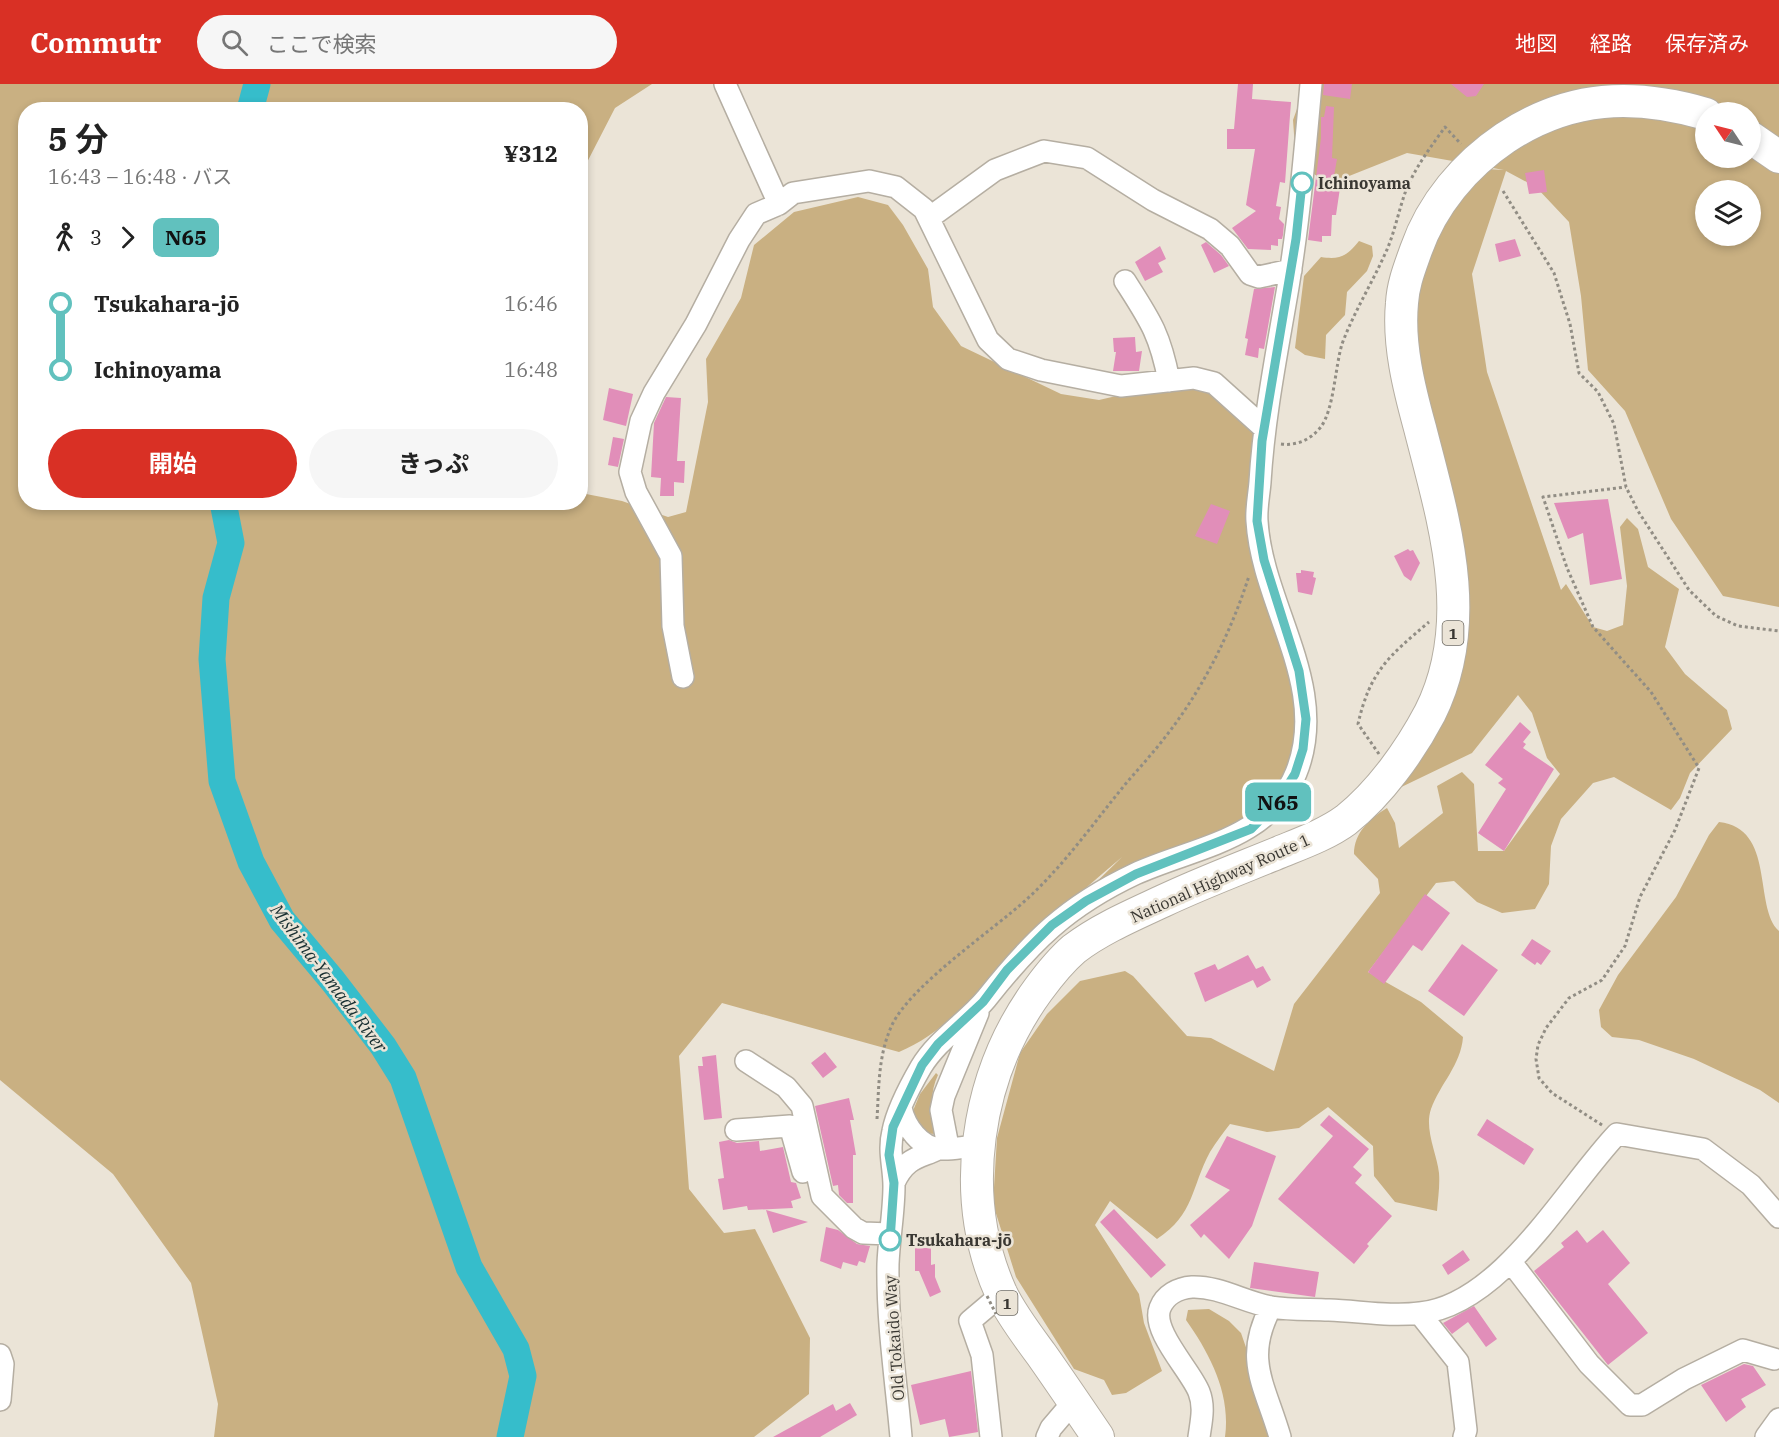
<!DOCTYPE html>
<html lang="ja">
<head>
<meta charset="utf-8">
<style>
	body { margin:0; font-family:"IBM Plex Serif","Noto Sans JP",serif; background:#f6f6f6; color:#222; height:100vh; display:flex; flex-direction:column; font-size:22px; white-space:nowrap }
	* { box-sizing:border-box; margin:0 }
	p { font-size:20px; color:#767676 }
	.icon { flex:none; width:33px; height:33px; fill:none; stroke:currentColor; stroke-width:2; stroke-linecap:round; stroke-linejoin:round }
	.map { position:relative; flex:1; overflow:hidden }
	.side { position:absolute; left:18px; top:18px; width:570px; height:408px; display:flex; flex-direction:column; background:#fff; border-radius:24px; box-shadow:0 3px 9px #0003 }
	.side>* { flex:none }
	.badge { padding:0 12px; border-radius:9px; font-size:21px; line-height:39px }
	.needle { width:39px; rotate:305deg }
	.buttons { position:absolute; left:1695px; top:18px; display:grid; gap:12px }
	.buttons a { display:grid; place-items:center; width:66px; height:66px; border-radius:50%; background:#fff; box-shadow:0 3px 9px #0003; font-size:30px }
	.map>.badge { position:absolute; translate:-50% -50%; box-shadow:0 0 0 3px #fff }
	.legs { display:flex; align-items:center; gap:9px; height:66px; padding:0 30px; font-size:20px }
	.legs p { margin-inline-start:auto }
	.summary { display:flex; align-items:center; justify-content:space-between; height:102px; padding:0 30px }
	h1 { font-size:33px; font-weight:700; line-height:45px }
	.cta { display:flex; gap:12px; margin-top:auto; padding:12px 30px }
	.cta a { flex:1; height:69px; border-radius:36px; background:#d93025; color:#fff; font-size:24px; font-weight:700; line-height:69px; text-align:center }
	.cta a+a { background:#f6f6f6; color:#222 }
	ul { padding:0 30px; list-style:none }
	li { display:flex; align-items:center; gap:21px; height:66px; font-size:22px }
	li i { display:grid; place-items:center; width:9px; height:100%; margin:0 8px; background:currentColor }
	li i::after { content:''; width:15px; height:15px; margin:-8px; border:4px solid; border-radius:50%; background:#fff }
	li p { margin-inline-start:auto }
	li:first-child i { background:linear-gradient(#0000 50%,currentColor 0) }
	li:last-child i { background:linear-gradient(currentColor 50%,#0000 0) }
	header { display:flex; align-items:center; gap:36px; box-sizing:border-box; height:84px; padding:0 30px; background:#d93025; color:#fff }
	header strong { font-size:28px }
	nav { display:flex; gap:33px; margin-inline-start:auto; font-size:21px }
	.search { width:420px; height:54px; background:#f6f6f6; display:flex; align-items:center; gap:15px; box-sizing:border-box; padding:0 21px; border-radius:33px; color:#767676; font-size:22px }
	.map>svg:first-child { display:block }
	.green { fill:#c9b082; fill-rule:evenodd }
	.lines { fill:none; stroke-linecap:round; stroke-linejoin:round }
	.river { stroke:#36bdcb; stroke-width:27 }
	.building { fill:#e18eb9 }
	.minor-casing { stroke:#b5aea2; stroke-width:24 }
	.highway-casing { stroke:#b5aea2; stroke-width:34 }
	.path { stroke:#918d84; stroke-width:3; stroke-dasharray:3 3; stroke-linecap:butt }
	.minor { stroke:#fff; stroke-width:21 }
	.highway { stroke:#fff; stroke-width:32 }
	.path-bridge { stroke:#918d84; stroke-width:3; stroke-dasharray:3 3; stroke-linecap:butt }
	.line-1-casing { stroke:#fff; stroke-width:14 }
	.line-1 { stroke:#61c1be; stroke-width:9 }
	.stop-1-dot { fill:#fff; stroke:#61c1be; stroke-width:3 }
	.labels { text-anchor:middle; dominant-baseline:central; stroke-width:5; stroke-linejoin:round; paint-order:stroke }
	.shield { fill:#ebe4d7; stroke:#6e6b64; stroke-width:1.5 }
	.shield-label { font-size:15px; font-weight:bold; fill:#393732 }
	.stop-label { font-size:16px; font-weight:bold; fill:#393732; stroke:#ebe4d7; text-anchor:start }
	.street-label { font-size:16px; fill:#393732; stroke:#ebe4d7 }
	.water-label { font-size:18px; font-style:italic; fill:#182f31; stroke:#ebe4d7 }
</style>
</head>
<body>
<header>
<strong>Commutr</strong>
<div class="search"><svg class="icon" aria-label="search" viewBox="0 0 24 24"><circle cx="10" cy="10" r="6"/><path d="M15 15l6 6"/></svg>ここで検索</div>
<nav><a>地図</a><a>経路</a><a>保存済み</a></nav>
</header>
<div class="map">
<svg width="1779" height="1353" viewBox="0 0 1779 1353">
	<rect width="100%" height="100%" fill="#ebe4d7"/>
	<path class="green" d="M0,0H652L615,24L581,90L580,26H26V418H580L581,409L622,417L668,433L686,428L708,318L706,275L741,214L754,161L794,128L858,113L888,121L903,141L928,185L933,223L961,262L1061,310L1099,316L1194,294L1231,324L1262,358L1261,459L1284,538L1299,649L1281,701L1225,753L1074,820L1122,773C1093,798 1064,822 1036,848C992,889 956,944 899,968L722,919L679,972L689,1105L724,1149L755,1145L810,1254L809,1310L754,1353H214L218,1320L191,1199L113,1090L0,996Z
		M1306,0H1779V523L1723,512L1671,435L1625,327L1588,286L1581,212L1569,138L1536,103L1506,87L1472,190L1487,288L1561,506L1566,500L1593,543L1607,547L1623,541L1627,502L1620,443L1627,434L1638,445L1648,483L1679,505L1665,563L1685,590L1727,626L1732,645L1690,689L1680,714L1671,726L1614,693L1593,699L1561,735L1551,762L1549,800L1535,825L1502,829L1477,818L1454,797L1436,799L1368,888L1421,918L1463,953C1461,981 1440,1000 1431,1025C1424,1045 1437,1070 1439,1089C1440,1102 1438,1114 1437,1127L1395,1118L1374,1092L1373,1062L1328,1023L1299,1044L1267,1048L1230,1040C1223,1049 1216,1058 1210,1068C1191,1103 1195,1130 1157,1155L1110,1117L1095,1141L1139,1210L1144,1239L1162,1287L1126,1309L1112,1311L1104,1296L1074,1285L1016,1193L993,1120L997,1054L1020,969L1047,930L1080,897L1125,887L1133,892L1187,952L1211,954L1274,987L1294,920L1380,809L1378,795L1354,770C1354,749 1370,734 1387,724L1395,739L1399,764L1443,729L1437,702L1462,688L1474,700L1478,767H1504L1560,690L1547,674L1532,629L1518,611L1472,669L1391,708L1453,584L1403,258L1418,160L1469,84L1504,86L1407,69L1329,100L1296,78L1293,36ZM1706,28H1750V74H1706ZM1706,106H1750V152H1706Z
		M1359,157L1372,162L1373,172L1367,187L1347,208L1345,231L1326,251L1325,275L1305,271L1295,264L1304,192L1321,173C1340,176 1347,172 1359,157Z
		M1719,738C1776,744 1753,823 1779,847V1019L1760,1006L1694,975L1639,956L1612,953L1601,943L1599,926L1618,891L1676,813L1709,751Z
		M936,989L938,991C929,1010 932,1026 938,1044L934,1050C920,1049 918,1041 912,1029L920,1010Z
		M1209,1225L1229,1237L1241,1249L1277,1353H1225C1231,1310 1210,1270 1186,1236L1188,1226Z"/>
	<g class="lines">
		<path class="river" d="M250,26L257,0
			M223,418L231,459L216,514L212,575L222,697L251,778L282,836L333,897L383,962L403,994L469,1183L516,1265L523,1292L510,1353"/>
	</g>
	<path class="building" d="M1238,0H1253L1252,15L1291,18L1285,99L1280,98L1276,122L1281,123L1279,135L1284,140L1283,151L1282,155H1278V162L1271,161V166L1248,165L1232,144L1256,127L1246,121L1255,65H1227V45H1234Z
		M1324,0H1352L1350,15L1323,11Z
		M1451,0H1484L1476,12L1467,13Z
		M1326,22L1334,23L1332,74L1337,75L1332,103L1340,104L1336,131H1332L1331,152H1322V158L1308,156L1321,54V33H1324Z
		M1544,86L1547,108L1529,110L1525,89Z
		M1515,155L1521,172L1499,178L1495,160Z
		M1206,158L1221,171L1229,182L1214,189L1201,161Z
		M1160,162L1166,175L1158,179L1163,188L1145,197L1135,178Z
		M1275,203L1264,265L1259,264L1258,274L1245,271L1248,255L1245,254L1254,205Z
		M1135,253L1136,268L1142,267L1139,287H1113L1116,268H1114L1113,254Z
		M609,304L633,310L626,342L603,336Z
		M666,313L681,314L677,377H685L684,399L674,398V412H660L661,394L651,393L654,339Z
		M613,353L624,355L618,383L608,381Z
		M1608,415L1622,495L1590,501L1583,449L1568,455L1554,419Z
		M1211,420L1230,427L1217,460L1195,452Z
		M1408,465L1410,467L1413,466L1420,479L1411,497L1404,492L1394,472Z
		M1301,486L1314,488L1313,493L1316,494L1312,511L1298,508L1296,489H1301Z
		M1520,638L1531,648L1523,658L1526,660L1523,664L1554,685L1504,767L1478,749L1506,705L1498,699L1503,695L1485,681Z
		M1425,810L1450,829L1422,867L1413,861L1384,900L1368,888Z
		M1532,855L1551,867L1541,881L1537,878L1535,881L1521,871Z
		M1462,860L1498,886L1464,932L1428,907Z
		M1248,871L1256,885L1263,882L1271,896L1257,904L1253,896L1205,918L1194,889L1215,880L1218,886Z
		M825,968L837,983L823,994L811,979Z
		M716,971L722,1034L704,1036L698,982H703L702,973Z
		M849,1014L854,1036H850L856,1071H853V1119H847L839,1111L838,1101L833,1102L815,1022Z
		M1329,1031L1369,1065L1353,1083L1362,1091L1355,1099L1392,1132L1367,1160L1369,1162L1354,1180L1278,1115L1333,1052L1320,1041Z
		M1487,1035L1534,1065L1524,1081L1477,1051Z
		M1227,1052L1276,1072L1252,1142L1229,1175L1204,1150L1201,1154L1190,1141L1230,1106L1205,1093Z
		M729,1056L737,1059L759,1057L760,1067L783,1063L791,1098L796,1099L801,1114L791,1117L793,1124L748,1126L747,1122L723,1126L718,1095L724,1094L719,1058Z
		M1114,1125L1166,1181L1151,1194L1100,1138Z
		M766,1126L808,1138L773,1149Z
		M826,1143L838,1146L857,1160L870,1162L865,1179L859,1177L857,1182L843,1178L841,1185L820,1177Z
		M1577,1146L1587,1159L1603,1146L1630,1179L1608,1200L1648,1249L1608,1281L1534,1187L1564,1163L1561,1159Z
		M915,1164H931V1181L935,1180V1193L941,1208L930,1213L919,1187H915Z
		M1463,1166L1470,1176L1448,1191L1442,1181Z
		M1254,1178L1319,1188L1315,1213L1250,1204Z
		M1474,1222L1497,1255L1486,1263L1468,1238L1452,1250L1443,1239Z
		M1744,1280L1753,1282L1766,1301L1741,1315L1746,1323L1726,1338L1701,1301Z
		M971,1287L978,1348L949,1353L945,1335L920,1341L911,1301Z
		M850,1319L857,1331L820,1353H773L833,1320L836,1327Z"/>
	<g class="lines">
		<g class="minor-casing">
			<path id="minor" d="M779,120L793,109L869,97L896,103L924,125L988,256L1008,275L1041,286L1121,302L1194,294L1214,299L1264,344
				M929,134L995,86L1044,67L1087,74L1153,116L1210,145L1230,162L1250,190L1259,193L1291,186
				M1125,197C1150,236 1160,250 1169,297
				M683,593L673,542L671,472L636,408L630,388L641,337L654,309L696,240L739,156L756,130L779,120L725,0
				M746,977L786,1003L802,1022L822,1112L854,1144L863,1149L890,1150
				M901,1024C905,1042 920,1064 941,1065C953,1066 966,1062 979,1062
				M736,1046L790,1042L803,1088
				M894,1099C909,1065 931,1076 947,1057L941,1026L944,1012L978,929
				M1511,1178L1589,1280L1630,1321H1642L1684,1295L1743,1266L1774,1275
				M1271,1223C1243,1275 1265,1301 1280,1353
				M1420,1230L1458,1278L1466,1346L1464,1353
				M0,1271L3,1280L0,1316
				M901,1353C896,1296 887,1238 888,1180C889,1154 894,1128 894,1102C894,1083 888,1067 893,1047C897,1026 910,1002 921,983C938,955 966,939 986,915C1032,857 1067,822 1135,790C1194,763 1268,757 1296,689C1331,603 1262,522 1257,437C1256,424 1259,411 1260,398C1264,332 1277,268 1288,203C1299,136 1305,68 1311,0
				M991,1353L982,1271L970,1237L1002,1210
				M1047,1353L1051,1344L1074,1317
				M1199,1353C1201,1338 1205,1323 1199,1308C1191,1287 1151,1247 1160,1224C1165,1211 1178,1204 1192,1203C1219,1202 1244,1218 1271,1223C1289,1226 1310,1225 1329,1226C1359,1227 1391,1233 1420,1229C1501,1221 1565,1105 1617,1050L1703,1065L1751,1101L1779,1133
				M1766,1353L1779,1335"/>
		</g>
		<g class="highway-casing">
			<path id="highway" d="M1750,53L1779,73
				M1098,1353C1079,1325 1060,1297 1041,1270C1027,1251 1011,1230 1001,1209C957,1111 976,991 1038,906C1049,891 1060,877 1074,865C1100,845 1133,831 1163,817C1201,799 1241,784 1280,768C1302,759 1327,750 1346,736C1380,709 1410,667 1430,629C1476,537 1444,438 1420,344C1409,304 1398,260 1402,219C1403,200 1410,183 1416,166C1432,120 1465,81 1505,54C1570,11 1634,9 1706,30"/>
		</g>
		<path class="path" d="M1727,25L1737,28
			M1503,107L1554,189L1570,240L1579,289L1598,308L1614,340L1626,403L1638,427L1689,506L1716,532L1738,542L1779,547
			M1281,360C1296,362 1310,356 1320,344C1334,327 1335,283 1342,260C1354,228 1371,201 1385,170C1394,151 1398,129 1405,109C1414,85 1430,64 1445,43L1461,60
			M1379,670L1358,640C1370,587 1389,572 1429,538
			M877,1035C879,1003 878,971 892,941C911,901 992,847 1027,815C1062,783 1090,744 1119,708C1134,689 1151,672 1166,652C1203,605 1231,548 1249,492
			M1602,1041L1552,1009L1539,994L1536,975L1538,961L1546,944L1569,914L1602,896L1625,862L1640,813L1675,746L1699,684L1651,608L1593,543L1567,484L1543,413L1626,403"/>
		<use href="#minor" class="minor"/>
		<use href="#highway" class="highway"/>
		<path class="path-bridge" d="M987,1212L996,1230"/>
	</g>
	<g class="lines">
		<g class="line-1-casing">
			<path id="line-1" d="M890,1156L894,1099L889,1071L893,1043L922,981L938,960L983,918L1007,886L1052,841L1086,817L1136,790L1251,745L1276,720L1295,690L1303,665L1306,635L1299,587L1264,476L1257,437L1262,357L1296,155L1302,99"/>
		</g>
		<use href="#line-1" class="line-1"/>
	</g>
	<g class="stop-1-dot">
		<circle cx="1302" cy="99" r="10"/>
		<circle cx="890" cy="1156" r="10"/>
	</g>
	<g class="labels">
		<g class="shield">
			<rect x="1442.5" y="537" width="21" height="24" rx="4.5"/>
			<rect x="996.5" y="1207" width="21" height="24" rx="4.5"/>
		</g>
		<g class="shield-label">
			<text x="1453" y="549">1</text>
			<text x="1007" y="1219">1</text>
		</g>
		<g class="stop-label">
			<text x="1318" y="99">Ichinoyama</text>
			<text x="906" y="1156">Tsukahara-jō</text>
		</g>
		<g class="street-label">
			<text transform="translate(1220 794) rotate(-24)">National Highway Route 1</text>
			<text transform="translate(894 1254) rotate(-94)">Old Tokaido Way</text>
		</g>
		<g class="water-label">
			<text transform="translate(329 894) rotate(53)">Mishima-Yamada River</text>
		</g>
	</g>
</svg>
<div class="buttons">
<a><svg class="needle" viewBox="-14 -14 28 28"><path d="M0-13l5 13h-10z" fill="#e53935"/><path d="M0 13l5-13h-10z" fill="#767676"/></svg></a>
<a><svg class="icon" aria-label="layers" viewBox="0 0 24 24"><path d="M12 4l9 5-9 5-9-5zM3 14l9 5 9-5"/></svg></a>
</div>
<b class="badge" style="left:1278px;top:718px;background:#61c1be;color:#111">N65</b>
<section class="side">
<div class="summary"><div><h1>5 分</h1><p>16:43 – 16:48 · バス</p></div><b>¥312</b></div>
<div class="legs"><svg class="icon" aria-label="walk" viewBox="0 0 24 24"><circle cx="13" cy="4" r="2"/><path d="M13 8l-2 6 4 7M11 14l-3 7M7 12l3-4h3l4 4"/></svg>3<svg class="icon" aria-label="forward" viewBox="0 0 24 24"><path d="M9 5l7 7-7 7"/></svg><b class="badge" style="background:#61c1be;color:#111">N65</b></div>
<ul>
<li><i style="color:#61c1be"></i><b>Tsukahara-jō</b><p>16:46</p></li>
<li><i style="color:#61c1be"></i><b>Ichinoyama</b><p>16:48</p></li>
</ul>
<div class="cta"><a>開始</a><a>きっぷ</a></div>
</section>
</div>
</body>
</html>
